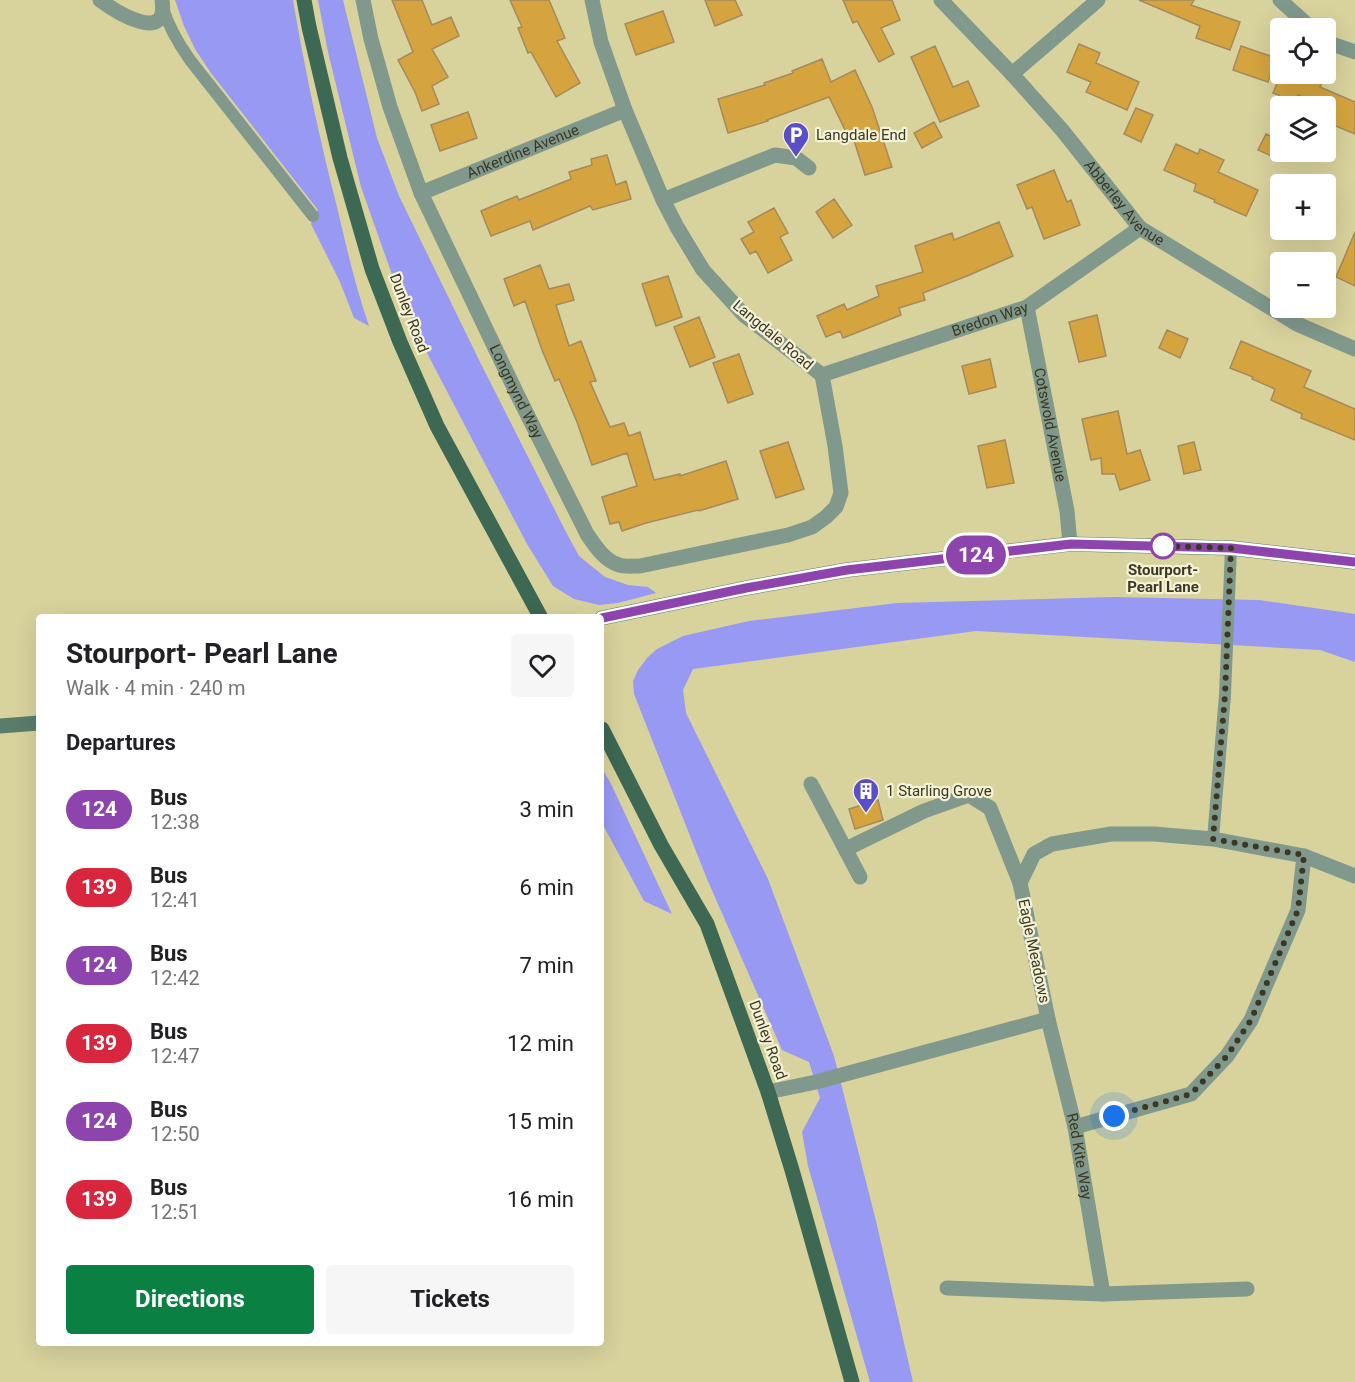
<!DOCTYPE html>
<html lang="en">
<head>
<meta charset="utf-8">
<style>
	body { margin:0; font-family:Roboto,sans-serif; background:#f6f6f6; color:#202124; height:100vh; display:flex; flex-direction:column; font-size:22px; white-space:nowrap }
	* { box-sizing:border-box; margin:0 }
	p { font-size:20px; color:#757577 }
	.icon { flex:none; width:33px; height:33px; fill:none; stroke:currentColor; stroke-width:2; stroke-linecap:round; stroke-linejoin:round }
	.map { position:relative; flex:1; overflow:hidden }
	.drawer { position:absolute; left:36px; top:614px; width:568px; height:732px; display:flex; flex-direction:column; background:#fff; border-radius:6px; box-shadow:0 6px 24px #0002 }
	.drawer>* { flex:none }
	.badge { padding:0 12px; border-radius:20px; font-size:21px; line-height:39px }
	.buttons { position:absolute; left:1270px; top:18px; display:grid; gap:12px }
	.buttons a { display:grid; place-items:center; width:66px; height:66px; border-radius:6px; background:#fff; box-shadow:0 6px 24px #0002; font-size:30px }
	.you { position:absolute; width:30px; height:30px; margin:-15px; border:4px solid #fff; border-radius:50%; background:#1a73e8; box-shadow:0 0 0 9px #1a73e833 }
	.map>.badge { position:absolute; translate:-50% -50%; box-shadow:0 0 0 3px #fff }
	h2 { padding:0 30px; font-size:22px; line-height:54px }
	.round { display:grid; place-items:center; flex:none; width:63px; height:63px; border-radius:6px; background:#f6f6f6 }
	.summary { display:flex; align-items:center; justify-content:space-between; height:102px; padding:0 30px }
	h1 { font-size:28px; font-weight:700; line-height:45px }
	.primary-button { display:flex; gap:12px; margin-top:auto; padding:12px 30px }
	.primary-button a { flex:1; height:69px; border-radius:6px; background:#0b8043; color:#fff; font-size:24px; font-weight:700; line-height:69px; text-align:center }
	.primary-button a+a { background:#f6f6f6; color:#202124 }
	ul { padding:0; list-style:none }
	li { display:flex; align-items:center; gap:18px; height:78px; padding:0 30px }
	li div { flex:1 }
	li b { display:block; font-size:22px }
	li em { font-style:normal }
	li .badge { min-width:66px; font-weight:700; text-align:center }
	.map>svg:first-child { display:block }
	.green { fill:#9899f3 }
	.building { fill:#d5a43f; stroke:#a48a5c; stroke-width:1.5 }
	.lines { fill:none; stroke-linecap:round; stroke-linejoin:round }
	.lane { stroke:#81988c; stroke-width:12 }
	.street { stroke:#81988c; stroke-width:15 }
	.secondary { stroke:#5a7c6b; stroke-width:15 }
	.primary { stroke:#3d6853; stroke-width:15 }
	.line-casing { stroke:#fff; stroke-width:14 }
	.line { stroke:#8e44ad; stroke-width:9 }
	.walk { stroke:#3a3822; stroke-width:6; stroke-dasharray:0 10.8 }
	.stop-dot { fill:#fff; stroke:#8e44ad; stroke-width:3 }
	.labels { text-anchor:middle; dominant-baseline:central; stroke-width:4.5; stroke-linejoin:round; paint-order:stroke }
	.poi-label { font-size:15px; fill:#3a3822; stroke:#f5f2d7; text-anchor:start }
	.street-label { font-size:15px; fill:#3a3822; stroke:#f5f2d7 }
	.stop-label { font-size:15px; font-weight:bold; fill:#3a3822; stroke:#f5f2d7 }
</style>
</head>
<body>
<div class="map">
<svg width="1355" height="1382" viewBox="0 0 1355 1382">
	<rect width="100%" height="100%" fill="#d8d29d"/>
	<path class="green" d="M175,0H293C305,71 320,141 338,211C347,250 356,288 369,326L354,318L340,282L311,224L313,216L318,210L211,73L195,49L184,26Z
		M318,0H343L377,138L399,196L481,364L567,534L579,556L605,577L628,585L648,587L656,593L618,603L599,605L574,599L553,586L527,544L429,357L395,283L361,187L328,52Z
		M1115,597L1259,600L1355,614V662L1320,650L976,631L693,669L683,690L686,713L768,879L834,1056L876,1221L913,1382H870L808,1166L802,1132L820,1098L809,1062L782,1050L707,879L634,694L633,681L638,670L647,658L657,649L683,636L749,621L897,603Z
		M602,768L611,784L672,914L644,901L602,823Z"/>
	<path class="building" d="M392,0H422L432,25L451,17L459,36L432,49L448,77L432,86L439,104L422,111L415,92L398,60L413,52Z
		M510,0H549L565,38L557,41L580,83L556,97L531,52L528,53L518,28L522,27Z
		M705,0H735L742,15L715,26Z
		M843,0H892L900,20L881,28L894,54L879,62L857,21L853,23Z
		M1139,0H1194L1191,5L1240,22L1230,50L1196,38L1200,26Z
		M663,11L674,42L636,55L625,24Z
		M1079,44L1100,53L1096,63L1139,82L1127,110L1086,92L1091,82L1067,72Z
		M935,46L953,87L968,81L979,106L940,122L911,57Z
		M1241,46L1276,58L1268,82L1233,70Z
		M822,59L831,82L855,70L872,107L892,167L865,175L852,134L848,136L829,97L767,120L768,121L728,133L718,99L765,85L764,83L793,73L792,71Z
		M1281,74H1326L1320,87L1355,102V134L1326,122V106L1298,95L1293,106L1277,100L1279,95L1273,93Z
		M1136,108L1153,115L1141,142L1124,134Z
		M468,112L477,138L440,151L431,125Z
		M934,122L942,137L922,148L914,133Z
		M1266,134L1281,141V148L1276,158L1258,150Z
		M1176,144L1198,154L1200,149L1224,160L1218,172L1258,190L1246,216L1214,202L1215,200L1194,191L1196,184L1164,170Z
		M607,155L616,185L626,181L631,199L593,210L590,206L533,230L530,221L491,236L481,211L517,196L519,200L571,179L569,172L592,165L591,159Z
		M1054,170L1067,202L1071,200L1080,225L1044,239L1032,207L1027,209L1017,185Z
		M834,199L852,225L833,238L816,212Z
		M774,208L788,233L780,237L792,260L768,273L756,251L750,254L741,239L754,232L748,222Z
		M999,222L1013,256L967,276L923,293L925,300L899,308L901,315L843,338L840,331L826,337L817,316L844,304L847,310L879,296L876,286L923,272L915,246L952,233L954,240Z
		M1355,232V286L1336,277Z
		M540,265L549,289L569,284L574,300L556,305L569,346L581,341L596,381L590,382L610,427L624,423L629,436L640,432L654,480L680,474V476L726,461L738,499L699,511L698,510L646,523L622,531L619,522L610,524L602,497L637,486L627,453L592,465L577,422L559,379L555,381L542,350L525,301L514,306L504,279Z
		M668,276L682,317L656,326L642,284Z
		M1097,315L1106,356L1079,362L1069,322Z
		M699,317L715,357L690,367L674,327Z
		M1167,330L1188,339L1180,358L1159,348Z
		M1241,341L1311,371L1304,387L1355,409V440L1301,418L1302,414L1271,400L1275,389L1252,379L1253,377L1230,368Z
		M739,354L753,394L728,403L713,363Z
		M990,359L996,387L969,394L962,366Z
		M1118,411L1127,454L1140,450L1150,480L1120,490L1115,474H1102L1101,458L1091,460L1082,419Z
		M1005,440L1014,483L987,488L978,446Z
		M788,442L804,489L776,498L760,451Z
		M1194,442L1201,470L1184,474L1178,446Z
		M878,800L883,820L855,829L849,809Z"/>
	<g class="lines">
		<path class="lane" d="M163,8C169,28 178,43 190,60L313,216
			M1213,839L1225,695L1231,548"/>
		<g class="street">
			<path d="M100,0C116,12 169,45 162,0"/>
			<path id="s1" d="M363,0L371,39L390,107L421,193L517,394L587,534C595,546 605,561 619,565C625,567 633,566 640,566L788,535L812,527L826,517L836,507L841,493L835,446L822,375L744,315L703,270L677,227L663,200L625,110L601,42L592,0"/>
			<path id="s2" d="M941,0L1012,74L1062,130L1140,228L1297,324L1355,349"/>
			<path d="M1280,0L1311,28"/>
			<path d="M1326,42L1355,52"/>
			<path d="M1012,74L1098,0"/>
			<path id="s3" d="M421,193L625,110"/>
			<path d="M663,200L775,155L796,158L809,168"/>
			<path id="s4" d="M1027,307L1067,511L1070,544"/>
			<path id="s5" d="M822,375L1027,307L1140,228"/>
			<path d="M811,784L860,877"/>
			<path d="M846,849L924,811L969,795L990,808L1020,883"/>
			<path id="s6" d="M1048,1019L1075,1127L1103,1294"/>
			<path d="M768,1092L816,1082L1048,1019L1020,883L1034,854L1052,844L1111,834H1154L1213,839L1304,856L1355,876"/>
			<path d="M1075,1127L1191,1094L1227,1056L1251,1020L1298,910L1304,856"/>
			<path d="M947,1288L1103,1294L1247,1289"/>
		</g>
		<path class="secondary" d="M602,618L746,588L847,570L1070,544L1231,548L1355,562
			M0,726L39,723"/>
		<path class="primary" d="M304,0L309,27L340,158L372,269L400,342L437,426L540,616
			M602,729L661,845L707,924L768,1092L792,1170L852,1382"/>
	</g>
	<g class="lines">
		<g class="line-casing">
			<path id="line" d="M602,618L746,588L847,570L1071,544L1231,548L1355,562"/>
		</g>
		<use href="#line" class="line"/>
		<path class="walk" d="M1114,1116L1191,1094L1227,1056L1251,1020L1298,910L1304,855L1213,839L1225,695L1231,548L1163,546"/>
	</g>
	<defs>
		<g id="parking-pin" transform="scale(1.35)"><path d="M0 17L-7.5 6A9.5 9.5 0 1 1 7.5 6Z" fill="#5a4fc7" stroke="#f5f2d7"/><path d="M-3.5-5.5H1a3.5 3.5 0 0 1 0 7H-1V5.5H-3.5ZM-1-3.4V-.6H.8a1.4 1.4 0 0 0 0-2.8Z" fill="#fff"/></g>
		<g id="building-pin" transform="scale(1.35)"><path d="M0 17L-7.5 6A9.5 9.5 0 1 1 7.5 6Z" fill="#5a4fc7" stroke="#f5f2d7"/><path d="M-4-6H4V6H1V3H-1V6H-4ZM-2.5-4.3h1.7v1.8h-1.7ZM.8-4.3h1.7v1.8H.8ZM-2.5-1h1.7V.8h-1.7ZM.8-1h1.7V.8H.8Z" fill="#fff"/></g>
	</defs>
	<g fill-rule="evenodd">
		<use href="#parking-pin" x="796" y="135"/>
		<use href="#building-pin" x="866" y="791"/>
	</g>
	<circle class="stop-dot" cx="1163" cy="546" r="12"/>
	<g class="labels">
		<g class="poi-label">
			<text x="816" y="135">Langdale End</text>
			<text x="886" y="791">1 Starling Grove</text>
		</g>
		<g class="street-label">
			<text stroke="none"><textPath href="#s3" startOffset="110">Ankerdine Avenue</textPath></text>
			<text stroke="none"><textPath href="#s2" startOffset="274">Abberley Avenue</textPath></text>
			<text transform="translate(409 313) rotate(69)">Dunley Road</text>
			<text stroke="none"><textPath href="#s5" startOffset="177">Bredon Way</textPath></text>
			<text transform="translate(773 335) rotate(40)">Langdale Road</text>
			<text stroke="none"><textPath href="#s1" startOffset="422">Longmynd Way</textPath></text>
			<text stroke="none"><textPath href="#s4" startOffset="120">Cotswold Avenue</textPath></text>
			<text transform="translate(1034 951) rotate(78)">Eagle Meadows</text>
			<text transform="translate(768 1040) rotate(70)">Dunley Road</text>
			<text stroke="none"><textPath href="#s6" startOffset="141">Red Kite Way</textPath></text>
		</g>
		<g class="stop-label">
			<text x="1163" y="570">Stourport-<tspan x="1163" dy="17">Pearl Lane</tspan></text>
		</g>
	</g>
</svg>
<div class="buttons">
<a><svg class="icon" aria-label="locate" viewBox="0 0 24 24"><circle cx="12" cy="12" r="6"/><path d="M12 2v4M12 18v4M2 12h4M18 12h4"/></svg></a>
<a><svg class="icon" aria-label="layers" viewBox="0 0 24 24"><path d="M12 4l9 5-9 5-9-5zM3 14l9 5 9-5"/></svg></a>
<a>+</a>
<a>−</a>
</div>
<div class="you" style="left:1114px;top:1116px"></div>
<b class="badge" style="left:976px;top:555px;background:#8e44ad;color:#fff">124</b>
<section class="drawer">
<div class="summary"><div><h1>Stourport- Pearl Lane</h1><p>Walk · 4 min · 240 m</p></div><a class="round"><svg class="icon" aria-label="heart" viewBox="0 0 24 24"><path d="M12 20l-8-8c-3-5 5-10 8-4 3-6 11-1 8 4z"/></svg></a></div>
<h2>Departures</h2>
<ul>
<li><span class="badge" style="background:#8e44ad;color:#fff">124</span><div><b>Bus</b><p>12:38</p></div><em>3 min</em></li>
<li><span class="badge" style="background:#d7263d;color:#fff">139</span><div><b>Bus</b><p>12:41</p></div><em>6 min</em></li>
<li><span class="badge" style="background:#8e44ad;color:#fff">124</span><div><b>Bus</b><p>12:42</p></div><em>7 min</em></li>
<li><span class="badge" style="background:#d7263d;color:#fff">139</span><div><b>Bus</b><p>12:47</p></div><em>12 min</em></li>
<li><span class="badge" style="background:#8e44ad;color:#fff">124</span><div><b>Bus</b><p>12:50</p></div><em>15 min</em></li>
<li><span class="badge" style="background:#d7263d;color:#fff">139</span><div><b>Bus</b><p>12:51</p></div><em>16 min</em></li>
</ul>
<div class="primary-button"><a>Directions</a><a>Tickets</a></div>
</section>
</div>
</body>
</html>
